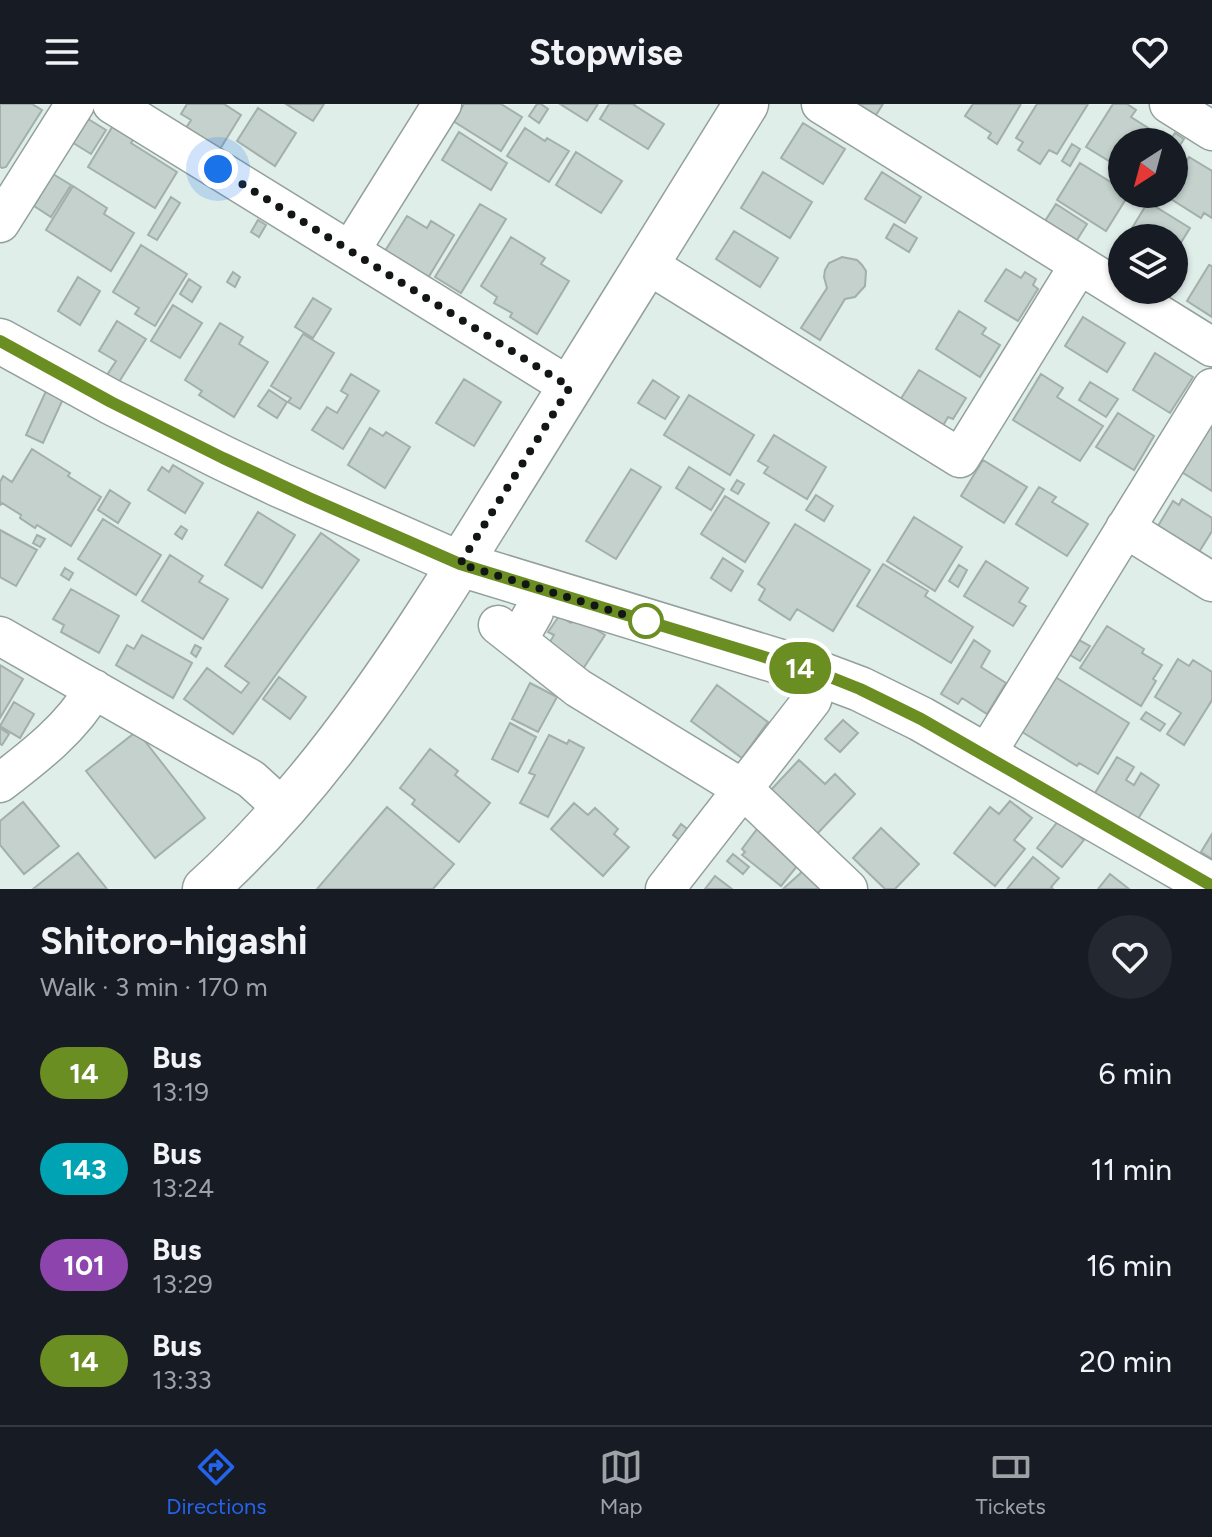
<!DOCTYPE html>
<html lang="en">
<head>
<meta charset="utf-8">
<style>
	body { margin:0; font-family:Figtree,sans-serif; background:#242831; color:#f1f3f6; height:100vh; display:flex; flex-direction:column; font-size:30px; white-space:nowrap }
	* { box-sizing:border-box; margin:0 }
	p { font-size:26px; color:#9ea1a6 }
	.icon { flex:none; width:44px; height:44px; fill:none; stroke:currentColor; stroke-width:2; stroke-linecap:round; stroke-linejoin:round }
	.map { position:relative; height:785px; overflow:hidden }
	.sheet { display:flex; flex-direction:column; background:#171b24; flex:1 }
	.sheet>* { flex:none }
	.badge { padding:0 16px; border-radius:26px; font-size:28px; line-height:52px }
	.needle { width:52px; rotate:216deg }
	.fabs { position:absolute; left:1108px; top:24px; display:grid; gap:16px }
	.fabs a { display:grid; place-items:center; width:80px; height:80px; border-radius:50%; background:#171b24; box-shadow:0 2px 6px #0004; font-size:40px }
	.you { position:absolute; width:40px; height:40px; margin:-20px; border:6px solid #fff; border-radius:50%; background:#1a73e8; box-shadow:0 0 0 12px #1a73e833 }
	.map>.badge { position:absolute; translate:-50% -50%; box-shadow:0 0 0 4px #fff }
	.round { display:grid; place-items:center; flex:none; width:84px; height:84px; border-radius:42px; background:#242831 }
	.summary { display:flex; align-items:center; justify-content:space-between; height:136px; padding:0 40px }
	h1 { font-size:38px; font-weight:700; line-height:60px }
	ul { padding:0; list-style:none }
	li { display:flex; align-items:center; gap:24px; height:96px; padding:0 40px }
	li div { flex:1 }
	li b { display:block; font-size:30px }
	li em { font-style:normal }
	li .badge { min-width:88px; font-weight:700; text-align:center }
	header { display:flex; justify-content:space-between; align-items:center; height:104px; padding:0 40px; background:#171b24; font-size:36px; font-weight:700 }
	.tab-bar { display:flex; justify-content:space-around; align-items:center; height:112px; border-top:2px solid #363941; background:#171b24; font-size:22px; color:#9ea1a6 }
	.tab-bar a { display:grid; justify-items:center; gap:4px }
	.tab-bar .active { color:#2563eb }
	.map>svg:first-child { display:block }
	.building { fill:#c4d1cd; stroke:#a2afab; stroke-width:2 }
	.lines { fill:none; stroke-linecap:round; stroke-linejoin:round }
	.minor-casing { stroke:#93a09c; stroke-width:41 }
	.tertiary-casing { stroke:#93a09c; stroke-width:47 }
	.minor { stroke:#fff; stroke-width:38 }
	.tertiary { stroke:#fff; stroke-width:44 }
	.line-casing { stroke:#fff; stroke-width:18 }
	.line { stroke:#6b8e23; stroke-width:12 }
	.walk { stroke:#121615; stroke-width:8; stroke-dasharray:0 14.4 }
	.stop-dot { fill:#fff; stroke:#6b8e23; stroke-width:4 }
</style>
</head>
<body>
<header><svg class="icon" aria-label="menu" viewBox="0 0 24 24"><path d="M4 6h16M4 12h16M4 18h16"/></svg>Stopwise<svg class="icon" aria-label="heart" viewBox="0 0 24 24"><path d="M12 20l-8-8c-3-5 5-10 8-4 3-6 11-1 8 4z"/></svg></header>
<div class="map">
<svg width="1212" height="785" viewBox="0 0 1212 785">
	<rect width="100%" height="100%" fill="#e0eeea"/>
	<path class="building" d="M0,0H32L42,6L6,63L2,64L0,63Z
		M187,0H224L241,11L220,45L186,24L191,16L181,10Z
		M286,0H324L313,17Z
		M464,0H501L522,13L501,47L453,17Z
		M537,0H541L548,5L539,19L529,12Z
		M560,0H598L587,17Z
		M609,0H635L634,1L664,20L648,45L600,15Z
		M858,0H883L876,11Z
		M973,0H1021L997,40L988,34L991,29L965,12Z
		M1037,0H1088L1057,50L1049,46L1040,60L1018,46L1023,38L1016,34Z
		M1113,0H1127L1136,6L1131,13L1164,34L1161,38H1122V65L1086,43Z
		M258,4L296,29L275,62L237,37Z
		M85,13L106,26L91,50L70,37Z
		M803,19L845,45L823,80L781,54Z
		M114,20L135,33L131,39L177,68L155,104L88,63Z
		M525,24L545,37L547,34L569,47L549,78L507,52Z
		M459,28L507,59L491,86L442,56Z
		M1175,29L1184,35L1174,50V38H1169Z
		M1072,40L1080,45L1070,62L1062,57Z
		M576,48L622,77L601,109L556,81Z
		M1189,53L1212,67V114L1204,109L1201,114L1163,90H1174V66L1179,69Z
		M1080,59L1122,85V90H1129L1106,127L1057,96Z
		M763,68L812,98L790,134L741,104Z
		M882,68L921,93L905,119L865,95Z
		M53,70L71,81L51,113L34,102Z
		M73,82L107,104L104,110L134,129L111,167L46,126Z
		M171,93L180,99L157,136L148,131Z
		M1148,98L1190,124L1174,150V134H1126Z
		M480,100L506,115L461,189L435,173Z
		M1056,100L1087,120L1077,136L1045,117Z
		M407,112L427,124L431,117L454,131L428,174L385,147Z
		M258,116L266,121L259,133L251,128Z
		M894,120L917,134L909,148L886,134Z
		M734,127L778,154L760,183L716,155Z
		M511,133L545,154L541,160L569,177L537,230L510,213L512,209L494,199L497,193L481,182Z
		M141,141L187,170L155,222L135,210L139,204L113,188Z
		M842,153L857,156L862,161L866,167L865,182L855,193L845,195L820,236L801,224L827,184L824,173L825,166L829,159Z
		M1209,161L1212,162V213L1187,197Z
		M1006,165L1021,174L1025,168L1036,175L1033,181L1038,185L1018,217L985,197Z
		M233,168L240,173L235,183L227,178Z
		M78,173L100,187L80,221L58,207Z
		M189,175L201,183L192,198L180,190Z
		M313,194L331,205L313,234L295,223Z
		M173,201L202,219L180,254L151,237Z
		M959,207L986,224L982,230L1000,241L980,273L936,245Z
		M1083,213L1125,239L1107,268L1065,242Z
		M117,217L146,235L119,278L107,271L116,257L99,247Z
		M220,219L243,233L239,240L268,258L234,313L199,291L202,287L185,276Z
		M303,230L334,249L300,305L288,298L291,294L271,282Z
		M1155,249L1193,273L1170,309L1133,286Z
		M919,266L966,294L953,315L948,313L940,327L897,301Z
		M351,270L379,287L343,345L312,326L327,303L337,309L348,291L341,287Z
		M1041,270L1063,284L1057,293L1103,322L1080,357L1013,316Z
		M464,275L501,298L474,342L436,319Z
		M653,276L679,293L665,315L638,299Z
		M1090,278L1118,295L1106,313L1079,296Z
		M269,286L287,298L277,314L258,302Z
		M46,287L63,295L43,339L26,331Z
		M689,291L754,331L730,371L664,331Z
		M1118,309L1154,332L1134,366L1096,343Z
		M1212,317V387L1180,367Z
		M370,324L383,332L386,328L410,343L385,384L348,361Z
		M774,331L826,363L807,395L764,369L768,363L758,357Z
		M32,345L70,369L68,372L101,393L71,442L37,421L35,424L20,414L21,411L2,399L0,401V378L3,372L12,378Z
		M983,356L1027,383L1004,419L961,392Z
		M173,361L203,379L185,409L148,386L162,363L169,368Z
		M689,363L724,385L711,406L676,384Z
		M631,365L661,383L616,455L586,437Z
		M737,376L744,380L738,390L731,386Z
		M1039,383L1056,393L1052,398L1088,420L1067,452L1016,420Z
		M110,386L130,399L118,419L98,406Z
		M816,391L833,402L824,417L806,406Z
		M725,392L769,419L745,458L701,430Z
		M1182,395L1212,414V427L1199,448L1158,422L1173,397L1179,401Z
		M258,408L295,431L262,484L225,461Z
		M914,413L962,443L935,487L887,457Z
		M103,415L161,451L136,491L78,455Z
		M795,420L870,466L833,527L797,505L790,516L759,496L765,485L758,480Z
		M181,422L187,426L182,435L175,430Z
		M0,426L37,446L16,482L0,473Z
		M321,429L359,456L233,630L184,595L207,564L241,589L249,579L225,562Z
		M37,431L45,435L40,443L33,439Z
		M170,451L203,472L199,478L228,495L203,535L142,497Z
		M723,454L743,467L731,487L711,474Z
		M986,457L1028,484L1019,498L1026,502L1013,522L964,492Z
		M883,460L928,487L925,492L973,523L951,559L857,502Z
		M959,461L967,466L958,483L949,477Z
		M65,464L73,469L69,476L61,471Z
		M71,485L119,512L99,549L61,528L64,521L53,515Z
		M559,512L571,519L576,513L605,531L583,565L547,543L554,531L548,528Z
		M1107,522L1144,545L1142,549L1162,561L1153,575L1156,577L1141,602L1080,564Z
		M142,531L192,559L173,594L116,561L127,541L134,545Z
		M974,536L990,547L981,563L1006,579L987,610L962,594L958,600L941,590Z
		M1079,536L1090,542L1080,557L1070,551Z
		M195,541L201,544L196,553L191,549Z
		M1178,555L1189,562L1193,556L1212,568V596L1184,641L1167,630L1181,609L1155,593Z
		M0,561L23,575L0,614Z
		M1052,571L1129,619L1098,670L1079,659L1077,662L1019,626Z
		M279,573L306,593L290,615L263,595Z
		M530,579L557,593L538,628L512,615Z
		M717,581L768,618L742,654L691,617Z
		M14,598L34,610L20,634L0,622Z
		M1146,608L1165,620L1160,627L1141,615Z
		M843,616L858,629L840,648L825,635Z
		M510,619L536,633L518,668L492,655Z
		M0,624L9,630L2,641L0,640Z
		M137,627L205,714L155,754L86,667Z
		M549,631L567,640L569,636L584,644L548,713L520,699L535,671L529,669Z
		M430,645L458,667L455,671L490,699L459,738L412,700L415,696L400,684Z
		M1117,653L1134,663L1126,676L1134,681L1141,669L1159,681L1138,715L1095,689Z
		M799,656L825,680L835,670L855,690L816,731L769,688Z
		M1010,697L1032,714L1014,736L1025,745L995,782L954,749L990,703L999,710Z
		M23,698L59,742L24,770L0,741V717Z
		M574,699L588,711L595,704L618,725L614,730L629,743L603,772L551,725Z
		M387,703L454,760L433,785H317Z
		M1059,716L1084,736L1062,763L1037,744Z
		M681,720L690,727L682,738L673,731Z
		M881,724L919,760L895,785H885L853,754Z
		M757,725L760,728L763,725L802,756L781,782L742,751L745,748L742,745Z
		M1212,730V755L1201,748Z
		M78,749L107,785H33Z
		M733,750L749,763L743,770L727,757Z
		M1033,753L1059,774L1051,783L1053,785H1007Z
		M803,767L821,785H783Z
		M1110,770L1129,785H1098Z
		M715,772L732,785H705Z"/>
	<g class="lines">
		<g class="minor-casing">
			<path id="minor" d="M112,0L570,283
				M821,0L1212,243
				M1169,0L1212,27
				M0,119L75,0
				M350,147L442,0
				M647,160L960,354L1079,161
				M1125,424L1212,478
				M498,521L578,584L743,685L848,785
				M0,532L251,675L284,705
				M518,536L534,508
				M985,652L1212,284
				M0,679C34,653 73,623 94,585
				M665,785L812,596L820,570"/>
		</g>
		<g class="tertiary-casing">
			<path id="tertiary" d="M0,237L111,298L223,354L280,381L460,460L820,570L860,585L921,615L1212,782
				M205,785C331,672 424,518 513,375C591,250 668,125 746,0"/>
		</g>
		<use href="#minor" class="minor"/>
		<use href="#tertiary" class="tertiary"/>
	</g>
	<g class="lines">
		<g class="line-casing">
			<path id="line" d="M0,237L111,298L223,354L309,394L460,460L830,573L860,585L921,615L1212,782"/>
		</g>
		<use href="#line" class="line"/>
		<path class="walk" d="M218,65L570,283L460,460L658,521L646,517"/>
	</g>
	<circle class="stop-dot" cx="646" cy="517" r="16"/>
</svg>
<div class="fabs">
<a><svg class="needle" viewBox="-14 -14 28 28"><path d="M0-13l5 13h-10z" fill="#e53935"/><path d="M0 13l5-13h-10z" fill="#9ea1a6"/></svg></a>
<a><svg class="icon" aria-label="layers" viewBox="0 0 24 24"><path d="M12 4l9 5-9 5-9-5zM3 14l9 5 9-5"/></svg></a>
</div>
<div class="you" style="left:218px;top:65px"></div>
<b class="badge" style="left:800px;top:564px;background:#6b8e23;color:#fff">14</b>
</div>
<section class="sheet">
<div class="summary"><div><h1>Shitoro-higashi</h1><p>Walk · 3 min · 170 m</p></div><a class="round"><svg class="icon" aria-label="heart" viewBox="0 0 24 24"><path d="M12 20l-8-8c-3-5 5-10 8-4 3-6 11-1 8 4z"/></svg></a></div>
<ul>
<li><span class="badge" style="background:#6b8e23;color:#fff">14</span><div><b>Bus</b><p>13:19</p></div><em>6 min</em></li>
<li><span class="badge" style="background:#00a3b4;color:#fff">143</span><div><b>Bus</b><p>13:24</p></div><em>11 min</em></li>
<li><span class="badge" style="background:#8e44ad;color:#fff">101</span><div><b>Bus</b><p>13:29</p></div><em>16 min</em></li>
<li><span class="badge" style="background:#6b8e23;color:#fff">14</span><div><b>Bus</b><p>13:33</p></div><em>20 min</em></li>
</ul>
</section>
<nav class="tab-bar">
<a class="active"><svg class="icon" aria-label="directions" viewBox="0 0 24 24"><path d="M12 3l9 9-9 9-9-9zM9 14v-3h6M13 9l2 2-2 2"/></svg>Directions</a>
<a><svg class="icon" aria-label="map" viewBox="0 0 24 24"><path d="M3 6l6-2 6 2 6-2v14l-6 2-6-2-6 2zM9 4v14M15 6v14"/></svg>Map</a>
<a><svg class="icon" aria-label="tickets" viewBox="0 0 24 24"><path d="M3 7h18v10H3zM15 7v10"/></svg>Tickets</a>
</nav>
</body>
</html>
